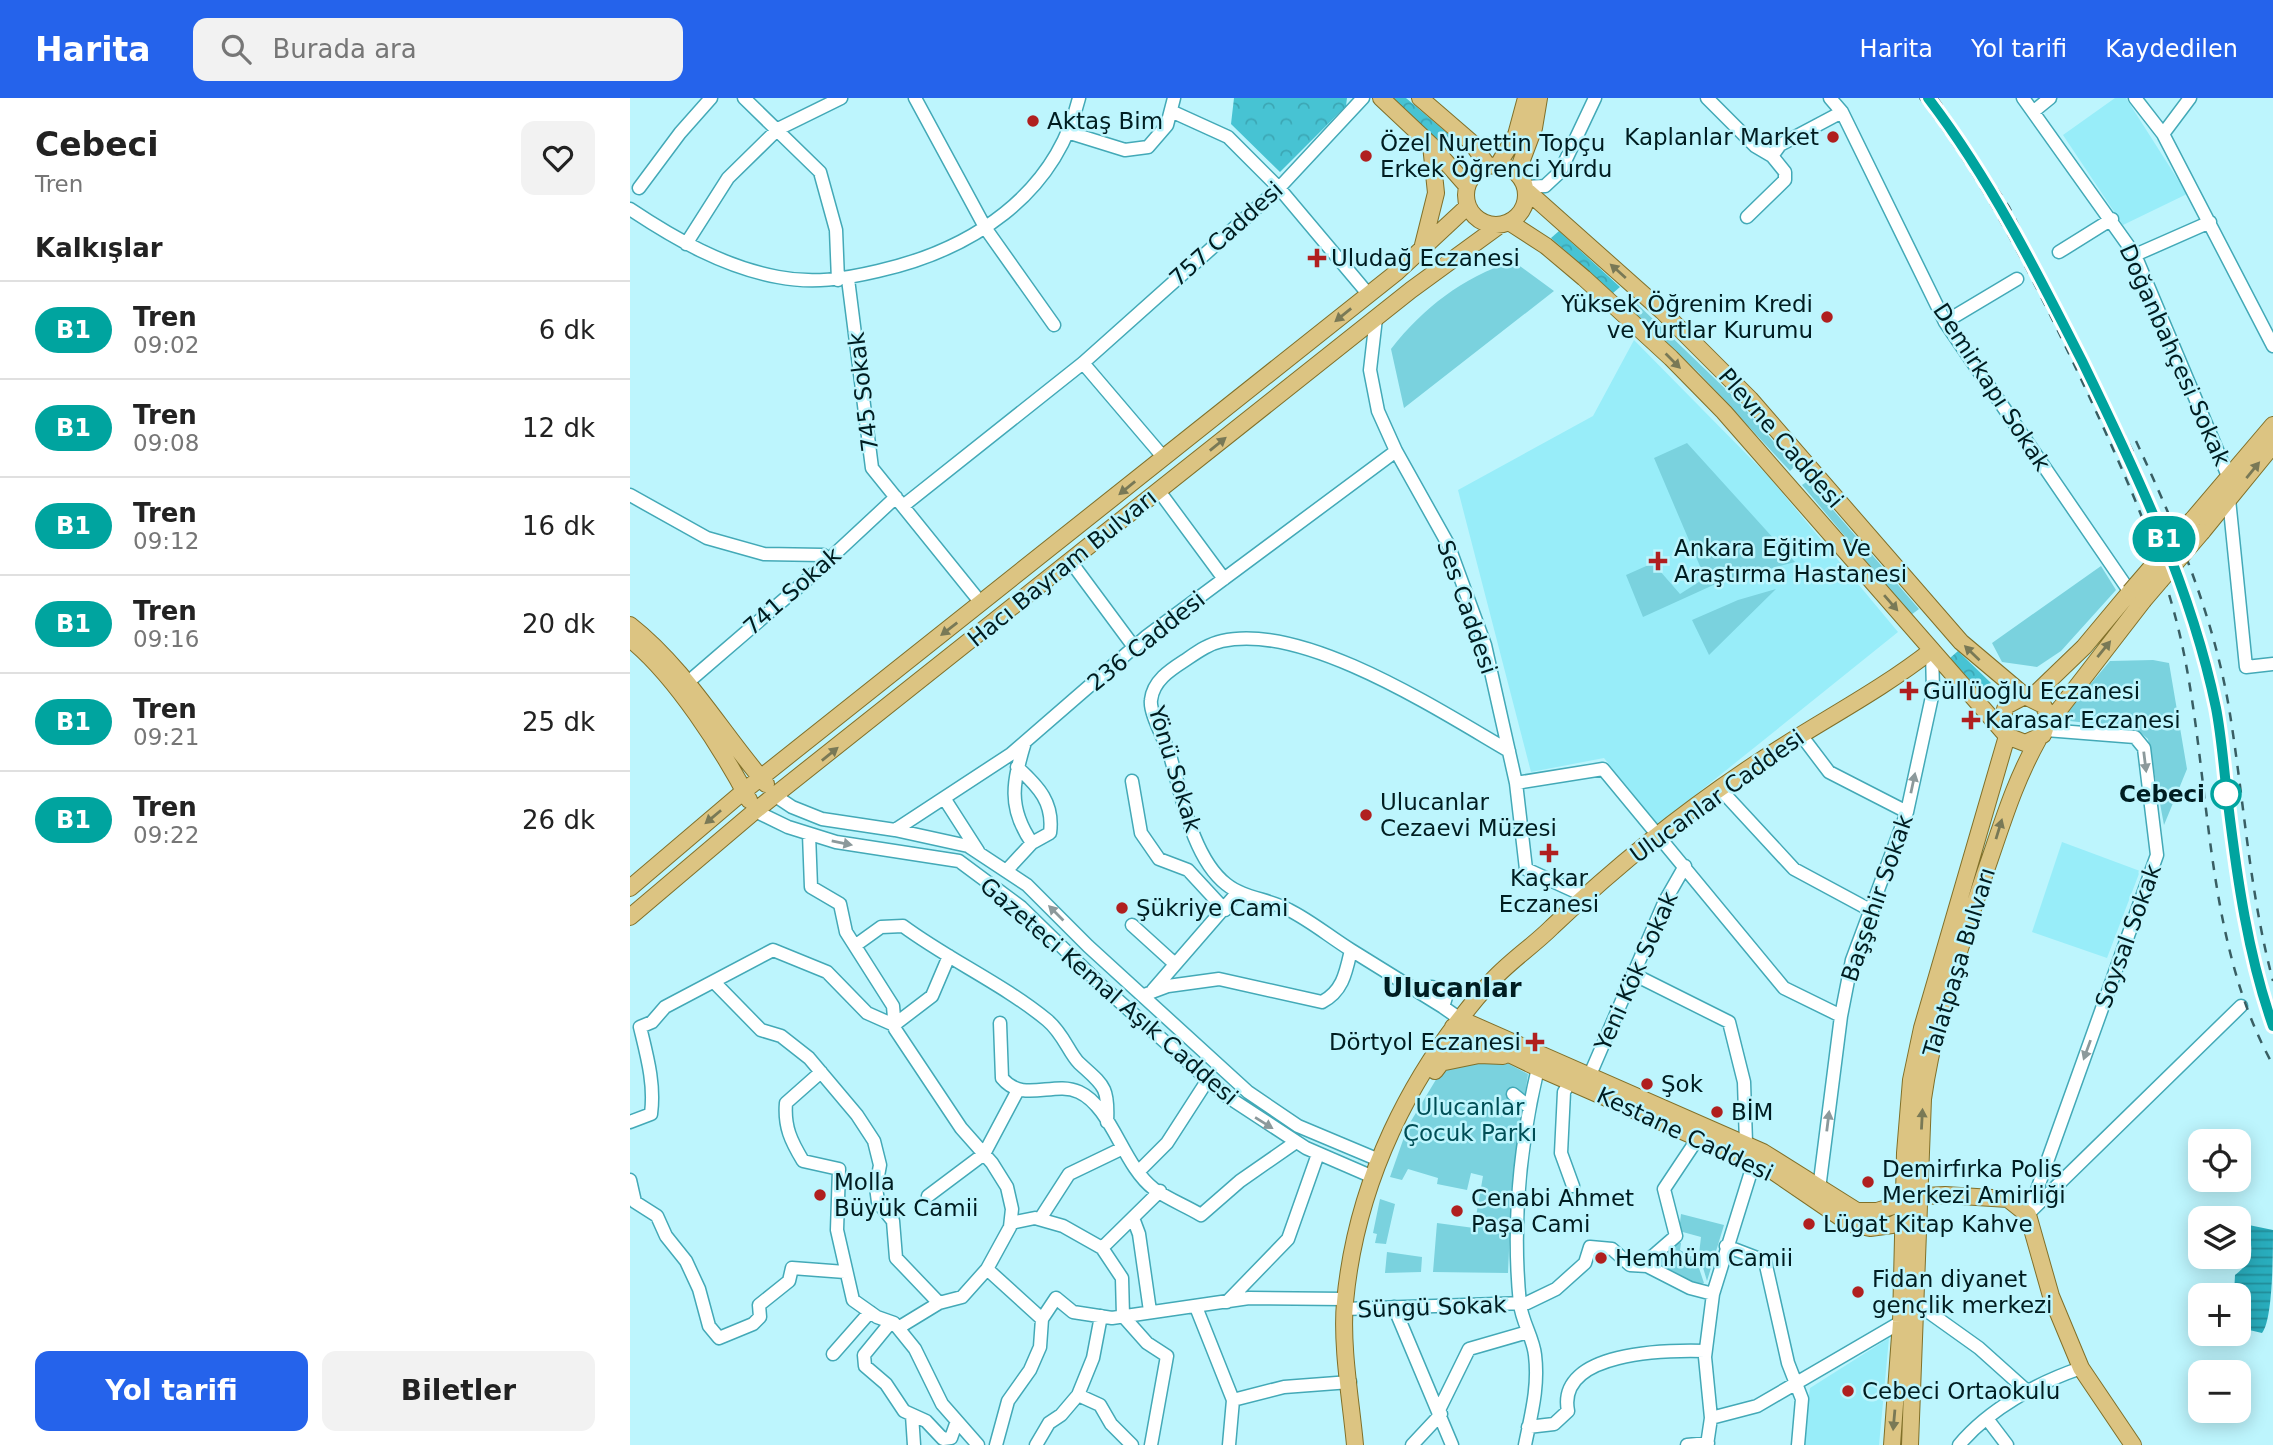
<!DOCTYPE html>
<html lang="tr">
<head>
<meta charset="utf-8">
<style>
	body { margin:0; font-family:"DejaVu Sans",sans-serif; background:#f2f2f2; color:#222; height:100vh; display:flex; flex-direction:column; font-size:26px; white-space:nowrap }
	* { box-sizing:border-box; margin:0 }
	p { font-size:23px; color:#767676 }
	.icon { flex:none; width:38px; height:38px; fill:none; stroke:currentColor; stroke-width:2; stroke-linecap:round; stroke-linejoin:round }
	.map { position:relative; flex:1; overflow:hidden }
	.sheet { display:flex; flex-direction:column; background:#fff; width:630px }
	.sheet>* { flex:none }
	.badge { padding:0 14px; border-radius:23px; font-size:24px; line-height:46px }
	.fabs { position:absolute; left:1558px; top:1031px; display:grid; gap:14px }
	.fabs a { display:grid; place-items:center; width:63px; height:63px; border-radius:14px; background:#fff; box-shadow:0 4px 18px #0003; font-size:35px }
	.map>.badge { position:absolute; translate:-50% -50%; box-shadow:0 0 0 4px #fff }
	h2 { padding:0 35px; font-size:26px; line-height:63px }
	.round { display:grid; place-items:center; flex:none; width:74px; height:74px; border-radius:14px; background:#f2f2f2 }
	.headline { display:flex; align-items:center; justify-content:space-between; height:119px; padding:0 35px }
	h1 { font-size:33px; font-weight:600; line-height:52px }
	.action { display:flex; gap:14px; margin-top:auto; padding:14px 35px }
	.action a { flex:1; height:80px; border-radius:14px; background:#2563eb; color:#fff; font-size:28px; font-weight:600; line-height:80px; text-align:center }
	.action a+a { background:#f2f2f2; color:#222 }
	ul { padding:0; list-style:none }
	li { display:flex; align-items:center; gap:21px; height:98px; padding:0 35px; border-top:2px solid #e0e0e0 }
	li div { flex:1 }
	li b { display:block; font-size:26px }
	li em { font-style:normal }
	li .badge { min-width:77px; font-weight:700; text-align:center }
	header { display:flex; align-items:center; gap:42px; box-sizing:border-box; height:98px; padding:0 35px; background:#2563eb; color:#fff }
	header strong { font-size:33px }
	nav { display:flex; gap:38px; margin-inline-start:auto; font-size:24px }
	.search { width:490px; height:63px; background:#f2f2f2; display:flex; align-items:center; gap:18px; box-sizing:border-box; padding:0 24px; border-radius:14px; color:#767676; font-size:26px }
	main { display:flex; flex:1; min-height:0 }
	.map>svg:first-child { display:block }
	.built { fill:#98edf9 }
	.green { fill:#7ad2de }
	.forest { fill:url(#forest-crowns) }
	.water { fill:url(#water-rules) }
	.lines { fill:none; stroke-linecap:round; stroke-linejoin:round }
	.minor-casing { stroke:#43a9b7; stroke-width:15 }
	.major-casing { stroke:#807029; stroke-width:18 }
	.minor { stroke:#fff; stroke-width:12 }
	.major { stroke:#dcc482; stroke-width:16 }
	.rail { stroke:#395e63; stroke-width:2.5; stroke-dasharray:9 9; stroke-linecap:butt }
	.major-bridge-casing { stroke:#807029; stroke-width:18; stroke-linecap:butt }
	.major-bridge { stroke:#dcc482; stroke-width:16 }
	.oneway { fill:#797956 }
	.oneway2 { fill:#8c999b }
	.line-casing { stroke:#fff; stroke-width:16 }
	.line { stroke:#00a49f; stroke-width:10 }
	.poi-dot { fill:#b01f1f; stroke:#bdf5fd; stroke-width:2.5 }
	.stop-dot { fill:#fff; stroke:#00a49f; stroke-width:3.5 }
	.labels { text-anchor:middle; dominant-baseline:central; stroke-width:5; stroke-linejoin:round; paint-order:stroke }
	.poi-label { font-size:23px; fill:#001d21; stroke:#bdf5fd; text-anchor:start }
	.street-label { font-size:23px; fill:#001d21; stroke:#bdf5fd }
	.stop-label { font-size:23px; font-weight:bold; fill:#001d21; stroke:#bdf5fd; text-anchor:end }
	.park-label { font-size:23px; fill:#004e56; stroke:#bdf5fd }
	.quarter-label { font-size:26px; font-weight:bold; fill:#001d21; stroke:#bdf5fd }
</style>
</head>
<body>
<header>
<strong>Harita</strong>
<div class="search"><svg class="icon" aria-label="search" viewBox="0 0 24 24"><circle cx="10" cy="10" r="6"/><path d="M15 15l6 6"/></svg>Burada ara</div>
<nav><a>Harita</a><a>Yol tarifi</a><a>Kaydedilen</a></nav>
</header>
<main>
<section class="sheet">
<div class="headline"><div><h1>Cebeci</h1><p>Tren</p></div><a class="round"><svg class="icon" aria-label="heart" viewBox="0 0 24 24"><path d="M12 20l-8-8c-3-5 5-10 8-4 3-6 11-1 8 4z"/></svg></a></div>
<h2>Kalkışlar</h2>
<ul>
<li><span class="badge" style="background:#00a49f;color:#fff">B1</span><div><b>Tren</b><p>09:02</p></div><em>6 dk</em></li>
<li><span class="badge" style="background:#00a49f;color:#fff">B1</span><div><b>Tren</b><p>09:08</p></div><em>12 dk</em></li>
<li><span class="badge" style="background:#00a49f;color:#fff">B1</span><div><b>Tren</b><p>09:12</p></div><em>16 dk</em></li>
<li><span class="badge" style="background:#00a49f;color:#fff">B1</span><div><b>Tren</b><p>09:16</p></div><em>20 dk</em></li>
<li><span class="badge" style="background:#00a49f;color:#fff">B1</span><div><b>Tren</b><p>09:21</p></div><em>25 dk</em></li>
<li><span class="badge" style="background:#00a49f;color:#fff">B1</span><div><b>Tren</b><p>09:22</p></div><em>26 dk</em></li>
</ul>
<div class="action"><a>Yol tarifi</a><a>Biletler</a></div>
</section>
<div class="map">
<svg width="1643" height="1347" viewBox="0 0 1643 1347">
	<defs>
		<pattern id="forest-crowns" width="20" height="18" patternUnits="userSpaceOnUse" patternTransform="scale(1.75)"><rect width="20" height="18" fill="#47c3d3"/><path d="M2 6a3 3 0 1 1 6 0M12 15a3 3 0 1 1 6 0" fill="none" stroke="#3ca7b5"/></pattern>
		<pattern id="water-rules" width="6" height="5" patternUnits="userSpaceOnUse" patternTransform="scale(1.75)"><rect width="6" height="5" fill="#29adbd"/><path d="M0 2.5h6" fill="none" stroke="#218c99"/></pattern>
	</defs>
	<rect width="100%" height="100%" fill="#bdf5fd"/>
	<path class="built" d="M1485,0H1496L1557,96L1493,127L1433,37Z
		M1004,242L1139,379L1268,534L1028,727L974,660L901,674L828,392L963,318Z
		M1432,744L1510,773L1477,860L1402,834Z
		M1259,1240L1249,1347H1172L1180,1290Z"/>
	<path class="green" d="M883,163L924,193L774,310L761,251C794,209 832,180 883,163Z
		M999,198L1107,302L1165,368L1160,373L1068,274L993,204Z
		M1057,345L1165,464L1090,484L1013,519L996,477L1023,465L1050,496L1075,480L1024,360Z
		M1178,383L1289,511L1281,517L1172,387Z
		M1471,468L1486,492L1431,553L1407,569L1372,564L1362,545Z
		M1146,491L1079,557L1062,522L1108,502Z
		M1523,562L1539,565L1557,671L1534,727L1518,641L1505,630L1430,622L1480,563Z
		M845,962L873,963L898,976L882,1085L878,1175L803,1174L807,1125L844,1130L853,1078L841,1075L837,1092L807,1086L808,1080L778,1071L772,1082L760,1079L778,1028L813,970Z
		M750,1101L765,1106L756,1146L745,1145L747,1136L743,1135Z
		M1051,1116L1094,1127L1077,1183L1069,1156L1071,1139L1049,1133Z
		M1045,1143L1051,1145L1050,1152L1060,1158H1065L1074,1185L1063,1189L1028,1168L1025,1164Z
		M757,1154L792,1159L791,1174L755,1175Z"/>
	<path class="forest" d="M604,0H717L716,8L650,74L601,26Z
		M761,0H776L823,40L814,50Z
		M929,133L990,189L983,195L921,140Z
		M1328,553L1361,585L1350,593L1320,560Z"/>
	<path class="water" d="M1609,1125L1643,1132C1643,1155 1643,1222 1632,1235L1615,1231L1608,1226V1197H1604L1605,1177C1616,1168 1623,1162 1621,1147L1608,1138Z"/>
	<g class="lines">
		<g class="minor-casing">
			<path id="minor" d="M114,0L190,74L206,132L208,182
				M285,0L356,131L424,227
				M1077,0L1125,48L1142,58
				M1200,0L1212,14L1315,224L1500,494
				M1393,0L1505,157L1598,378
				M1505,0L1533,36L1643,248
				M1404,13L1420,0
				M543,14L598,39L649,90L739,197
				M437,34L495,52L518,49L537,27L544,0
				M1533,36L1560,0
				M895,89L915,88L930,74L965,0
				M9,90L50,35L81,0
				M0,111C45,141 94,169 148,179C183,186 214,181 248,173C341,152 425,98 449,0
				M1117,119L1155,82V74L1142,58L1150,47L1212,14
				M56,146L98,80L148,31L211,0
				M1429,154L1482,121
				M1505,157L1580,124
				M218,181L242,370L351,505
				M746,220L740,272L748,313L766,353L818,446L855,547L886,685L896,771L955,798
				M1315,224L1387,181
				M453,265L534,360
				M529,393L594,481
				M0,397L77,440L134,456L193,457
				M1599,401L1616,569L1643,566
				M273,408L453,265L649,90L733,0
				M441,464L504,549
				M57,585L179,480L266,399
				M1171,637L1199,674L1277,714
				M387,669C409,689 424,705 420,735L402,745
				M502,683L511,735L529,761L558,772L595,812
				M886,685L973,671L1154,890L1211,918
				M1090,691L1164,771L1242,813
				M147,699L162,709L192,721L265,732L338,748L397,787L458,848L618,994L668,1028L749,1062
				M314,700L348,753
				M125,713L158,729L206,744L329,763L391,809L472,888L595,997L676,1050L743,1079
				M265,732L381,656L517,538L766,353
				M179,736L181,789L210,806L216,834L263,908L265,931L331,1030L362,1065L377,1089L382,1111L380,1129L357,1171L332,1199L309,1205L268,1230
				M376,773L402,745C377,709 383,683 395,644
				M502,827L545,866
				M226,847L251,829L273,828C319,862 373,886 417,922C433,935 439,955 449,965C473,987 479,988 477,1024
				M721,852C700,839 681,823 659,812C639,801 613,800 596,786C563,760 552,699 541,661C537,645 519,616 521,602C523,583 540,572 554,563C566,555 578,546 592,543C674,524 810,613 879,653
				M1003,876L1099,924L1114,984L1116,1045
				M84,884L131,932L151,938L179,960L227,1017L244,1043L250,1067L246,1089L248,1104L263,1123L266,1160L309,1205
				M523,892L608,794
				M791,895L802,889L812,893L816,899L813,909L830,921
				M514,897L538,888L589,881L692,904C713,893 716,874 721,852L813,909
				M370,925L372,980C393,1006 424,982 449,994C482,1009 493,1068 524,1091C538,1101 556,1108 571,1117L610,1083L666,1044
				M264,927L302,898L319,858
				M191,974L156,1005C154,1029 161,1043 173,1063L209,1071L207,1132L223,1202L247,1219L264,1225L285,1251L312,1306L348,1347
				M959,979L1035,803L1055,768
				M940,984L934,994L931,1055L943,1088
				M883,996L899,1009
				M0,1024L21,1016C25,986 17,958 10,929L22,924L35,909L143,852L197,874L237,915L264,927
				M510,1072L537,1045L577,983
				M0,1082L5,1104L27,1118L36,1138L56,1163L69,1191L79,1228L89,1240L123,1226L130,1219L129,1207L159,1183L162,1170L215,1174
				M1189,1091L1211,918L1222,862L1277,714L1303,594L1302,552
				M298,1098L354,1056L388,992
				M1400,1114L1611,908
				M1398,1117L1527,757L1514,650L1505,639L1416,632
				M503,1120L509,1136L520,1213
				M410,1121L439,1076L491,1051
				M381,1125L405,1120L433,1128L472,1150L492,1180L493,1218L517,1245L537,1258L521,1347
				M1096,1148L1135,1163L1158,1265L1172,1301L1168,1347
				M472,1150L530,1093
				M1017,1168L1023,1158L1046,1138L1034,1091L1068,1040
				M357,1171L412,1221L410,1249L400,1272L378,1303L366,1347
				M597,1204L658,1141L688,1056
				M1286,1205L1349,1250L1397,1293
				M566,1209L603,1302L599,1347
				M764,1209L822,1347
				M714,1211L897,1205L926,1191L955,1165L960,1149L982,1151L1000,1167L1017,1168L1060,1190L1083,1196
				M412,1221L426,1200L443,1214L482,1220L619,1200L715,1201
				M261,1224L234,1257L235,1268L256,1286L274,1313L296,1323L313,1341L321,1340L327,1323
				M203,1256L240,1214
				M448,1297L470,1307L481,1326L502,1347
				M603,1302L654,1289L720,1284
				M809,1312L839,1251L898,1234
				M282,1317L284,1347
				M1081,1320L1127,1308L1271,1224
				M1358,1322L1377,1347
				M898,1329L924,1326L938,1313C926,1253 1037,1252 1075,1253
				M406,1347L419,1325L431,1317L448,1297L463,1260L471,1218
				M782,1347L811,1316
				M895,1347C901,1317 909,1289 905,1257C903,1239 892,1224 890,1206C882,1128 890,1046 908,970
				M1057,1347L1078,1345
				M1077,1347L1081,1320L1075,1259L1083,1196L1124,1064
				M1329,1347C1359,1311 1407,1285 1451,1270"/>
		</g>
		<g class="major-casing">
			<path id="major" d="M751,0L801,47L837,88
				M790,0L841,44L858,68
				M868,67L886,37L896,0
				M836 97a30 30 0 1 1 60 0a30 30 0 1 1-60 0Z
				M887,75L904,30L909,0
				M879,124L916,148L954,180L1041,260L1094,314L1377,638L1395,645L1413,637L1419,619L1413,607L1395,598L1331,544L1120,301L1032,213L896,92
				M793,147L806,95L801,47
				M1563,421L1643,327
				M1572,434L1643,347
				M0,527C55,570 91,634 136,686
				M0,541C45,577 92,651 119,702
				M1402,599L1454,549L1500,494
				M1418,626L1513,503
				M1374,632L1372,622L1376,608L1395,598
				M0,790L114,693L767,174L838,108
				M0,819L125,713L781,192L870,127
				M830,921L1133,1054L1227,1113H1247L1295,1098L1315,1097L1378,1101L1398,1117L1421,1198L1451,1270L1503,1347
				M823,929L908,970L1141,1072L1220,1126L1240,1130L1262,1127L1281,1117
				M810,965L849,957L873,958
				M805,973L840,927
				M725,1347C721,1303 711,1248 715,1204C726,1085 780,974 859,886C877,865 902,849 922,829C986,768 1058,710 1133,661C1189,624 1250,593 1302,552
				M1262,1347L1271,1224L1275,1055L1281,982L1292,930L1377,638
				M1280,1347L1293,1001C1304,923 1330,850 1355,775C1372,727 1383,687 1408,642"/>
		</g>
		<use href="#minor" class="minor"/>
		<use href="#major" class="major"/>
		<path class="rail" d="M1290,0C1359,90 1411,195 1459,298C1497,381 1536,466 1554,556C1581,689 1575,845 1643,967
			M1307,0L1379,109L1505,358
			M1506,343C1546,429 1583,516 1599,610C1614,701 1619,793 1643,883
			M1493,348C1532,432 1572,522 1586,614C1603,719 1608,827 1643,928"/>
		<g class="major-bridge-casing">
			<path id="major-bridge" d="M1500,494L1563,421
				M1513,503L1572,434"/>
		</g>
		<use href="#major-bridge" class="major-bridge"/>
	</g>
	<defs><path id="oneway-solid" d="M-6-.8H1V-3.2L6.5 0L1 3.2V.8H-6Z" transform="scale(1.75)"/></defs>
	<g class="oneway">
		<use href="#oneway-solid" transform="translate(988 173) rotate(-138)"/>
		<use href="#oneway-solid" transform="translate(713 217) rotate(141)"/>
		<use href="#oneway-solid" transform="translate(1043 263) rotate(45)"/>
		<use href="#oneway-solid" transform="translate(588 346) rotate(-39)"/>
		<use href="#oneway-solid" transform="translate(1623 372) rotate(-51)"/>
		<use href="#oneway-solid" transform="translate(497 390) rotate(141)"/>
		<use href="#oneway-solid" transform="translate(1261 505) rotate(49)"/>
		<use href="#oneway-solid" transform="translate(319 531) rotate(142)"/>
		<use href="#oneway-solid" transform="translate(1474 551) rotate(-51)"/>
		<use href="#oneway-solid" transform="translate(1342 555) rotate(-136)"/>
		<use href="#oneway-solid" transform="translate(200 656) rotate(-39)"/>
		<use href="#oneway-solid" transform="translate(83 719) rotate(140)"/>
		<use href="#oneway-solid" transform="translate(1369 731) rotate(-73)"/>
		<use href="#oneway-solid" transform="translate(1292 1021) rotate(-87)"/>
		<use href="#oneway-solid" transform="translate(1264 1322) rotate(95)"/>
	</g>
	<g class="oneway2">
		<use href="#oneway-solid" transform="translate(1515 664) rotate(83)"/>
		<use href="#oneway-solid" transform="translate(1283 685) rotate(-78)"/>
		<use href="#oneway-solid" transform="translate(212 745) rotate(11)"/>
		<use href="#oneway-solid" transform="translate(426 815) rotate(-135)"/>
		<use href="#oneway-solid" transform="translate(1457 952) rotate(110)"/>
		<use href="#oneway-solid" transform="translate(1198 1023) rotate(-83)"/>
		<use href="#oneway-solid" transform="translate(634 1025) rotate(32)"/>
	</g>
	<g class="lines">
		<g class="line-casing">
			<path id="line" d="M1298,0C1360,81 1407,174 1453,265C1507,376 1561,489 1586,610C1592,641 1594,674 1598,705C1607,779 1618,858 1643,928"/>
		</g>
		<use href="#line" class="line"/>
	</g>
	<g class="poi-dot">
		<circle cx="403" cy="23" r="7"/>
		<circle cx="1203" cy="39" r="7"/>
		<circle cx="736" cy="58" r="7"/>
		<path d="M683.5 149.5h7v7h7v7h-7v7h-7v-7h-7v-7h7z"/>
		<circle cx="1197" cy="219" r="7"/>
		<path d="M1024.5 452.5h7v7h7v7h-7v7h-7v-7h-7v-7h7z"/>
		<path d="M1275.5 582.5h7v7h7v7h-7v7h-7v-7h-7v-7h7z"/>
		<path d="M1337.5 611.5h7v7h7v7h-7v7h-7v-7h-7v-7h7z"/>
		<circle cx="736" cy="717" r="7"/>
		<path d="M915.5 744.5h7v7h7v7h-7v7h-7v-7h-7v-7h7z"/>
		<circle cx="492" cy="810" r="7"/>
		<path d="M901.5 933.5h7v7h7v7h-7v7h-7v-7h-7v-7h7z"/>
		<circle cx="1017" cy="986" r="7"/>
		<circle cx="1087" cy="1014" r="7"/>
		<circle cx="1238" cy="1084" r="7"/>
		<circle cx="190" cy="1097" r="7"/>
		<circle cx="827" cy="1113" r="7"/>
		<circle cx="1179" cy="1126" r="7"/>
		<circle cx="971" cy="1160" r="7"/>
		<circle cx="1228" cy="1194" r="7"/>
		<circle cx="1218" cy="1293" r="7"/>
	</g>
	<circle class="stop-dot" cx="1596" cy="696" r="14"/>
	<g class="labels">
		<g class="poi-label">
			<text x="417" y="23">Aktaş Bim</text>
			<text x="1189" y="39" text-anchor="end">Kaplanlar Market</text>
			<text x="750" y="45">Özel Nurettin Topçu<tspan x="750" dy="26">Erkek Öğrenci Yurdu</tspan></text>
			<text x="701" y="160">Uludağ Eczanesi</text>
			<text x="1183" y="206" text-anchor="end">Yüksek Öğrenim Kredi<tspan x="1183" dy="26">ve Yurtlar Kurumu</tspan></text>
			<text x="1044" y="450">Ankara Eğitim Ve<tspan x="1044" dy="26">Araştırma Hastanesi</tspan></text>
			<text x="1293" y="593">Güllüoğlu Eczanesi</text>
			<text x="1355" y="622">Karasar Eczanesi</text>
			<text x="750" y="704">Ulucanlar<tspan x="750" dy="26">Cezaevi Müzesi</tspan></text>
			<text x="919" y="780" text-anchor="middle">Kaçkar<tspan x="919" dy="26">Eczanesi</tspan></text>
			<text x="506" y="810">Şükriye Cami</text>
			<text x="891" y="944" text-anchor="end">Dörtyol Eczanesi</text>
			<text x="1031" y="986">Şok</text>
			<text x="1101" y="1014">BİM</text>
			<text x="1252" y="1071">Demirfırka Polis<tspan x="1252" dy="26">Merkezi Amirliği</tspan></text>
			<text x="204" y="1084">Molla<tspan x="204" dy="26">Büyük Camii</tspan></text>
			<text x="841" y="1100">Cenabi Ahmet<tspan x="841" dy="26">Paşa Cami</tspan></text>
			<text x="1193" y="1126">Lügat Kitap Kahve</text>
			<text x="985" y="1160">Hemhüm Camii</text>
			<text x="1242" y="1181">Fidan diyanet<tspan x="1242" dy="26">gençlik merkezi</tspan></text>
			<text x="1232" y="1293">Cebeci Ortaokulu</text>
		</g>
		<g class="street-label">
			<text transform="translate(596 136) rotate(-42)">757 Caddesi</text>
			<text transform="translate(1545 257) rotate(66)">Doğanbahçesi Sokak</text>
			<text transform="translate(1362 289) rotate(57)">Demirkapı Sokak</text>
			<text transform="translate(233 294) rotate(-97)">745 Sokak</text>
			<text transform="translate(1151 340) rotate(49)">Plevne Caddesi</text>
			<text transform="translate(432 470) rotate(-39)">Hacı Bayram Bulvarı</text>
			<text transform="translate(162 493) rotate(-41)">741 Sokak</text>
			<text transform="translate(837 509) rotate(71)">Ses Caddesi</text>
			<text transform="translate(516 543) rotate(-39)">236 Caddesi</text>
			<text transform="translate(545 671) rotate(73)">Yönü Sokak</text>
			<text transform="translate(1087 698) rotate(-36)">Ulucanlar Caddesi</text>
			<text transform="translate(1247 800) rotate(-71)">Başşehir Sokak</text>
			<text transform="translate(1498 838) rotate(-70)">Soysal Sokak</text>
			<text transform="translate(1329 864) rotate(-73)">Talatpaşa Bulvarı</text>
			<text transform="translate(1006 873) rotate(-66)">Yeni Kök Sokak</text>
			<text transform="translate(479 893) rotate(41)">Gazeteci Kemal Aşık Caddesi</text>
			<text transform="translate(1055 1036) rotate(25)">Kestane Caddesi</text>
			<text transform="translate(802 1209) rotate(-2)">Süngü Sokak</text>
		</g>
		<g class="stop-label">
			<text x="1575" y="696">Cebeci</text>
		</g>
		<g class="park-label">
			<text x="840" y="1009">Ulucanlar<tspan x="840" dy="26">Çocuk Parkı</tspan></text>
		</g>
		<g class="quarter-label">
			<text x="822" y="890">Ulucanlar</text>
		</g>
	</g>
</svg>
<div class="fabs">
<a><svg class="icon" aria-label="locate" viewBox="0 0 24 24"><circle cx="12" cy="12" r="6"/><path d="M12 2v4M12 18v4M2 12h4M18 12h4"/></svg></a>
<a><svg class="icon" aria-label="layers" viewBox="0 0 24 24"><path d="M12 4l9 5-9 5-9-5zM3 14l9 5 9-5"/></svg></a>
<a>+</a>
<a>−</a>
</div>
<b class="badge" style="left:1534px;top:441px;background:#00a49f;color:#fff">B1</b>
</div>
</main>
</body>
</html>
